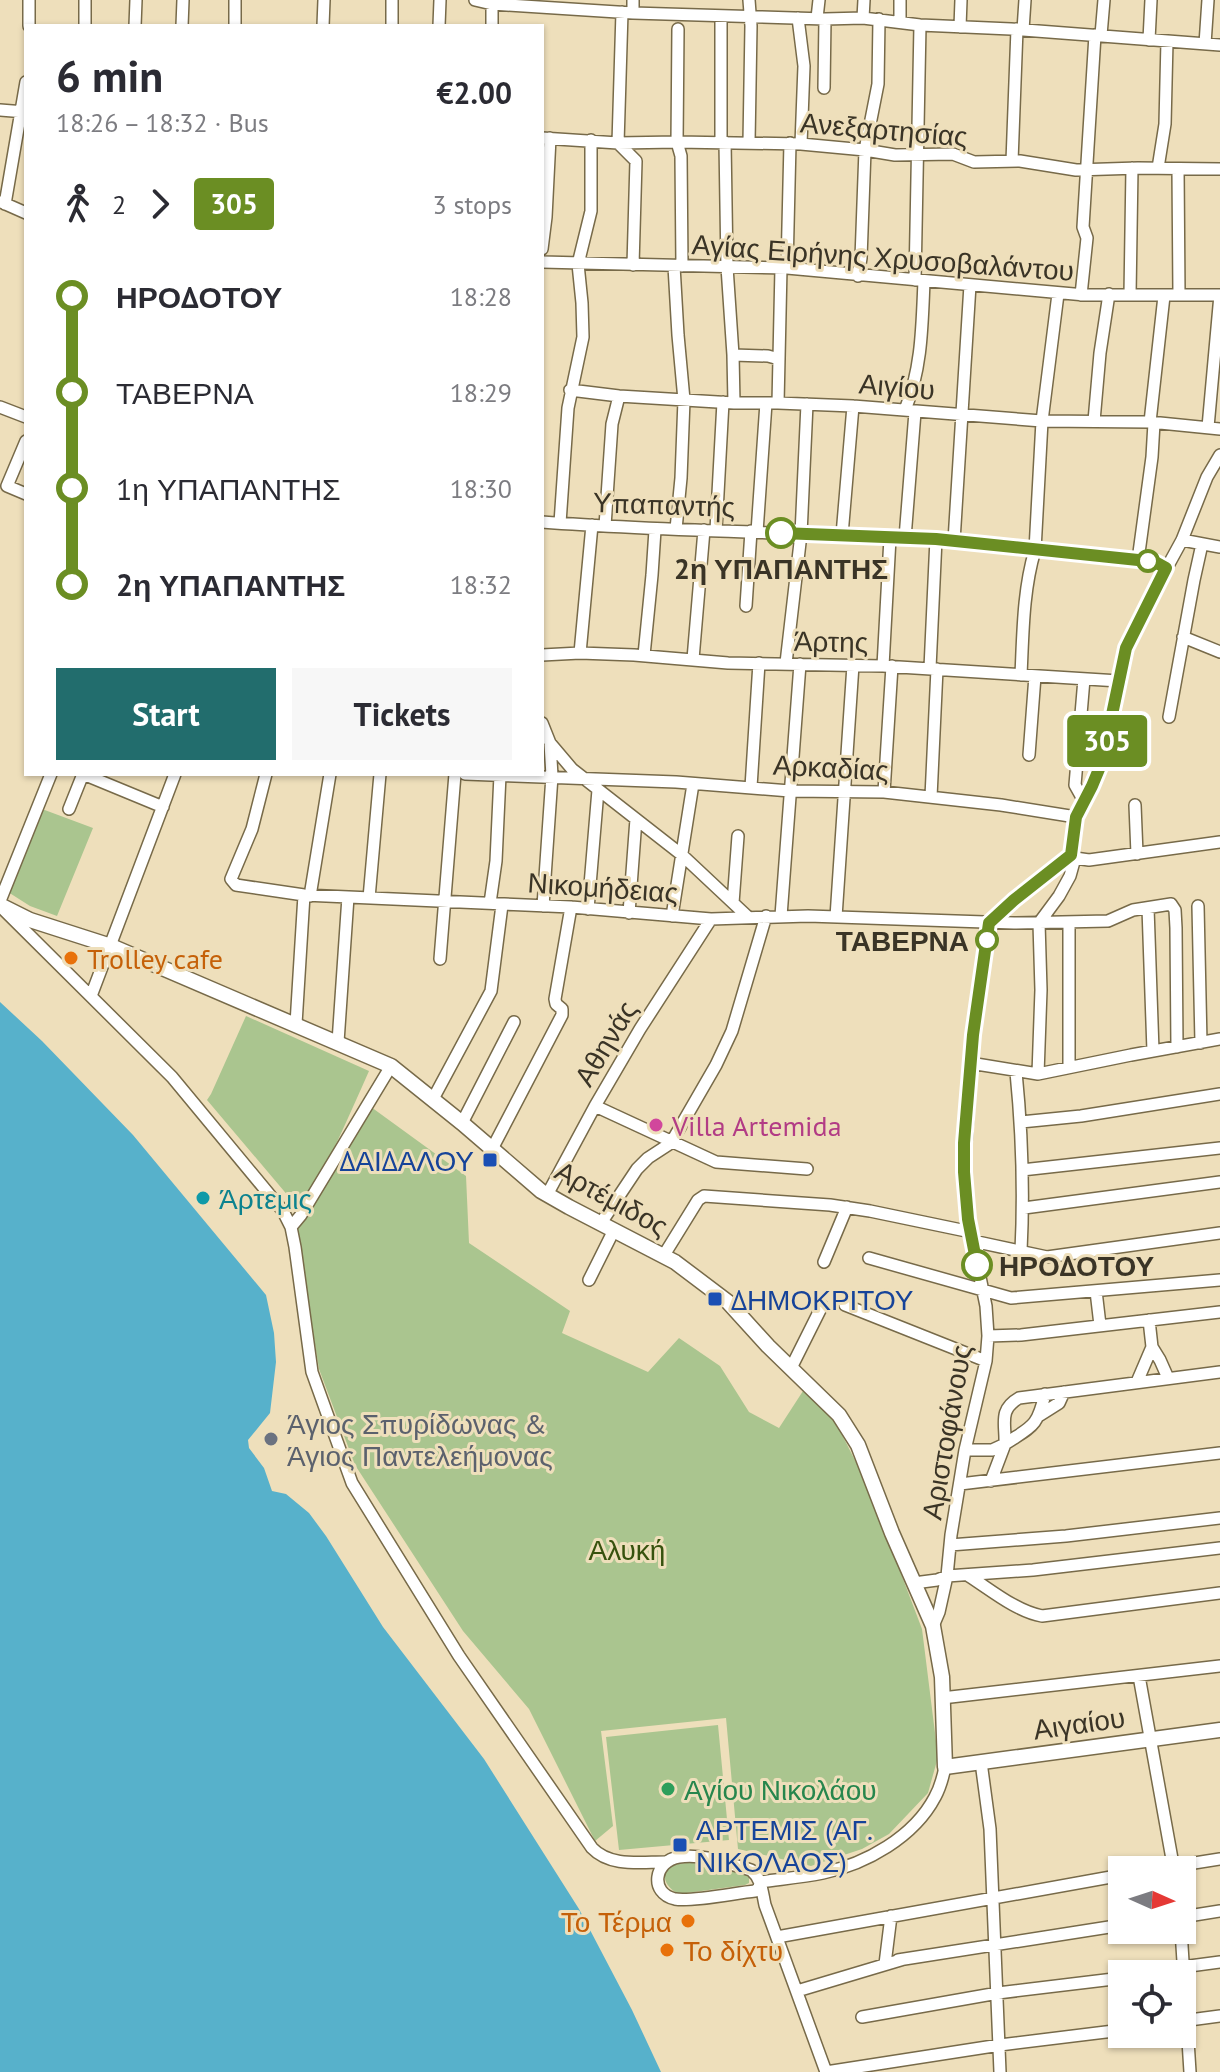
<!DOCTYPE html>
<html lang="en">
<head>
<meta charset="utf-8">
<style>
	body { margin:0; font-family:"PT Sans",sans-serif; background:#f7f7f7; color:#2b2b33; height:100vh; display:flex; flex-direction:column; font-size:30px; white-space:nowrap }
	* { box-sizing:border-box; margin:0 }
	p { font-size:26px; color:#7c7c81 }
	.icon { flex:none; width:44px; height:44px; fill:none; stroke:currentColor; stroke-width:2; stroke-linecap:round; stroke-linejoin:round }
	.map { position:relative; flex:1; overflow:hidden }
	.side { position:absolute; left:24px; top:24px; width:520px; height:752px; display:flex; flex-direction:column; background:#fff; border-radius:0px; box-shadow:0 2px 6px #0004 }
	.side>* { flex:none }
	.badge { padding:0 16px; border-radius:6px; font-size:28px; line-height:52px }
	.needle { width:52px; rotate:93deg }
	.controls { position:absolute; left:1108px; top:1856px; display:grid; gap:16px }
	.controls a { display:grid; place-items:center; width:88px; height:88px; border-radius:0px; background:#fff; box-shadow:0 2px 6px #0004; font-size:40px }
	.map>.badge { position:absolute; translate:-50% -50%; box-shadow:0 0 0 4px #fff }
	.legs { display:flex; align-items:center; gap:12px; height:88px; padding:0 32px; font-size:26px }
	.legs p { margin-inline-start:auto }
	.summary { display:flex; align-items:center; justify-content:space-between; height:136px; padding:0 32px }
	h1 { font-size:44px; font-weight:800; line-height:60px }
	.primary-button { display:flex; gap:16px; margin-top:auto; padding:16px 32px }
	.primary-button a { flex:1; height:92px; border-radius:0px; background:#226d6d; color:#fff; font-size:32px; font-weight:800; line-height:92px; text-align:center }
	.primary-button a+a { background:#f7f7f7; color:#2b2b33 }
	ul { padding:0 32px; list-style:none }
	li { display:flex; align-items:center; gap:28px; height:96px; font-size:30px }
	li i { display:grid; place-items:center; width:12px; height:100%; margin:0 10px; background:currentColor }
	li i::after { content:''; width:20px; height:20px; margin:-10px; border:6px solid; border-radius:50%; background:#fff }
	li p { margin-inline-start:auto }
	li:first-child i { background:linear-gradient(#0000 50%,currentColor 0) }
	li:last-child i { background:linear-gradient(currentColor 50%,#0000 0) }
	.map>svg:first-child { display:block }
	.green { fill:#aac58f }
	.water { fill:#57b1cb }
	.lines { fill:none; stroke-linecap:round; stroke-linejoin:round }
	.minor-casing { stroke:#776a49; stroke-width:14 }
	.major-casing { stroke:#776a49; stroke-width:17 }
	.minor { stroke:#fff; stroke-width:11 }
	.major { stroke:#fff; stroke-width:14 }
	.line-1-casing { stroke:#fff; stroke-width:18 }
	.line-1 { stroke:#6b8e23; stroke-width:12 }
	.stop-1-dot { fill:#fff; stroke:#6b8e23; stroke-width:4 }
	.food-dot { fill:#e8710a; stroke:#eedfbb; stroke-width:3 }
	.hotel-dot { fill:#d1479c; stroke:#eedfbb; stroke-width:3 }
	.transit-dot { fill:#1a4fb4; stroke:#eedfbb; stroke-width:3 }
	.culture-dot { fill:#0f9aa8; stroke:#eedfbb; stroke-width:3 }
	.worship-dot { fill:#6b7280; stroke:#eedfbb; stroke-width:3 }
	.leisure-dot { fill:#2e9e5b; stroke:#eedfbb; stroke-width:3 }
	.labels { text-anchor:middle; dominant-baseline:central; stroke-width:6; stroke-linejoin:round; paint-order:stroke }
	.street-label { font-size:28px; fill:#3a3426; stroke:#eedfbb }
	.stop-label { font-size:28px; font-weight:bold; fill:#3a3426; stroke:#eedfbb }
	.food-label { font-size:28px; fill:#c56008; stroke:#eedfbb; text-anchor:start }
	.hotel-label { font-size:28px; fill:#b23c85; stroke:#eedfbb; text-anchor:start }
	.transit-label { font-size:28px; fill:#164399; stroke:#eedfbb; text-anchor:start }
	.culture-label { font-size:28px; fill:#0d838f; stroke:#eedfbb; text-anchor:start }
	.worship-label { font-size:28px; fill:#5b616d; stroke:#eedfbb; text-anchor:start }
	.park-label { font-size:28px; fill:#37520e; stroke:#eedfbb }
	.leisure-label { font-size:28px; fill:#27864d; stroke:#eedfbb; text-anchor:start }
</style>
</head>
<body>
<div class="map">
<svg width="1220" height="2072" viewBox="0 0 1220 2072">
	<rect width="100%" height="100%" fill="#eedfbb"/>
	<path class="green" d="M42,809L93,828L57,916L30,906L8,892Z
		M246,1016L369,1071C348,1118 328,1166 300,1210L207,1100L211,1094Z
		M371,1107L466,1176L469,1243L570,1311L562,1333L648,1372L679,1338L720,1366L749,1412L779,1428L803,1391L830,1411L867,1484L922,1629L938,1757L928,1793L889,1834L862,1849L811,1866L738,1849L726,1718L601,1731L613,1826L595,1841L529,1709L463,1631L355,1465L319,1369L298,1239V1229Z
		M718,1725L729,1840L619,1850L606,1737Z
		M692,1863L744,1872L749,1877V1883L745,1885L679,1894C668,1889 658,1876 671,1867C677,1863 686,1863 692,1863Z"/>
	<path class="water" d="M0,1002L42,1041L133,1135L266,1295L274,1333L276,1362L270,1413L248,1440L249,1448L264,1468L272,1491L286,1494L309,1513L326,1536L383,1627L484,1759L579,1909L632,2010L661,2072H0Z"/>
	<g class="lines">
		<g class="minor-casing">
			<path id="minor" d="M29,0V26
				M235,0V26
				M475,0L492,4L633,13L825,19L863,18L920,25L1011,29L1220,45
				M492,4V26
				M622,12L618,143L636,161L633,265
				M633,13V0
				M798,18L804,66L801,144
				M817,18L819,0
				M863,18L864,0
				M900,22V0
				M85,26V0
				M135,26L136,0
				M182,26L183,0
				M323,26L324,0
				M392,26V0
				M439,26L440,0
				M960,27L961,0
				M678,29L677,142L681,156L682,266
				M1023,30L1025,0
				M1101,35L1104,0
				M1149,40L1151,0
				M1205,44L1208,0
				M824,88L825,19
				M0,110L25,112
				M542,138L618,143L677,142L801,144L865,150L895,155L953,154L974,162L1020,161L1076,170L1138,168L1220,169
				M721,142V16
				M725,142L727,267L733,355L734,403
				M749,142L751,26L749,0
				M1012,161L1017,29
				M1158,168L1165,124L1167,41
				M1178,169L1179,295
				M1,202L26,213
				M5,204L26,82
				M542,249L546,217L550,138
				M542,262L787,268L1085,295H1220
				M674,266L678,335L684,400L681,478L676,529
				M787,268L790,143
				M858,276L861,258L865,150L878,84L879,19
				M915,280L920,25
				M1081,295L1087,238L1083,227L1095,35
				M1130,295L1132,168
				M733,355L768,356L779,359
				M570,390L619,396L734,403H778L853,406L1042,421L1150,422L1220,429
				M778,403L781,268
				M0,407L26,417
				M905,410C922,368 922,326 924,281
				M1094,421L1100,353L1109,294
				M1150,422L1164,296
				M1208,427L1220,295
				M26,441L7,486L26,494
				M542,522C672,532 802,532 932,539C1001,542 1070,554 1138,560L1157,563L1166,568
				M560,523L568,408L583,337L582,303L578,264L591,211V140
				M605,526L612,424L619,396
				M716,530L723,402
				M757,532L766,403
				M842,535L853,406
				M905,538L915,412
				M1182,540L1220,547
				M954,541L970,285
				M1138,560L1152,457L1154,423
				M746,606L751,531
				M1183,637L1220,652
				M580,653L592,525
				M542,655L580,653L634,655L728,663L883,666L1119,681
				M644,655L652,575L655,530
				M693,659L704,530
				M786,663L801,534L807,404
				M883,666L890,538
				M930,668L936,539
				M1021,675C1023,633 1023,590 1035,550L1042,421L1058,294
				M1084,679L1075,785L1084,801
				M1169,717L1194,580L1202,544
				M542,723L550,743L572,769L682,855L747,916
				M1029,755L1035,676
				M83,774L163,807
				M266,774L252,829L231,879L236,885L304,895L571,907L711,919L808,916L1014,923L1108,921L1133,910L1171,904L1175,910L1176,928L1177,1047
				M465,774L676,782L790,791L884,792L1001,805L1076,817
				M751,787L759,663
				M884,792L892,666
				M931,797L937,669
				M1135,805L1137,854
				M69,809L83,774
				M1071,855L1076,817L1092,786L1102,762L1126,648L1140,617L1182,540L1207,477L1220,455
				M1071,855L1075,858L1089,860L1220,842
				M310,896L330,774
				M369,898L380,774
				M0,901L51,774
				M490,903L496,861L500,775
				M733,903L738,836
				M543,906L552,776L550,743
				M1198,906L1201,1043
				M1148,908L1153,1051
				M3,909L172,1077L283,1211L291,1227L295,1247L312,1372L352,1483L459,1656L592,1848C610,1867 640,1862 665,1862
				M588,909L598,790
				M629,913L636,819
				M672,916L693,784
				M781,916L800,664
				M836,917L853,665
				M1069,923V1067
				M440,959L455,774
				M91,996L175,774
				M296,1024L304,895
				M338,1042L348,897
				M970,1063L1038,1074L1131,1055L1220,1039
				M1016,1072C1022,1132 1024,1191 1021,1251
				M1038,1074L1041,990L1039,923L1059,896L1070,876L1075,858
				M433,1099L491,991L502,905
				M595,1106L716,1162L807,1169
				M1021,1122L1081,1116L1220,1094
				M462,1123L514,1022
				M492,1149L562,1015V1009L556,1004L555,999L571,907
				M1022,1170L1220,1148
				M547,1195L595,1106L640,1029L711,919
				M1024,1208L1220,1182
				M601,1223L637,1169L648,1158L671,1143L716,1065L732,1031L766,916
				M291,1227L301,1215L391,1066
				M973,1241L1047,1257L1220,1233
				M664,1255L698,1200L704,1196L830,1205L870,1211L971,1232
				M869,1258L1011,1298L1220,1280
				M824,1262L847,1207
				M589,1280L614,1230
				M1096,1291L1100,1325
				M845,1305L986,1361
				M988,1336L1021,1335L1220,1312
				M1152,1347L1160,1360L1168,1378
				M791,1368L822,1306
				M1137,1382L1152,1347L1149,1320
				M1040,1415L1059,1403L1064,1392
				M965,1450H992L1005,1444C1006,1424 998,1410 1019,1398L1220,1372
				M991,1481L1005,1444C1032,1426 1037,1428 1045,1394
				M960,1484L1220,1453
				M950,1545L1066,1536L1220,1518
				M969,1576C991,1590 1016,1611 1042,1616L1220,1593
				M914,1583L937,1580L947,1576L1033,1570L1220,1548
				M933,1626L939,1612L947,1576L951,1535L965,1450L986,1361L988,1336L986,1306L968,1219L964,1172L973,1035L989,923L1014,900L1071,855
				M1139,1676L1174,1870
				M942,1698L1220,1666
				M981,1762L990,1829L1000,2072
				M1150,1870L1220,1859
				M1182,1917L1220,1911
				M1181,1930L1190,2072
				M777,1937L1122,1875
				M898,1960L1122,1925
				M885,1964L891,1916
				M1143,1974L1182,1967L1220,1962
				M797,1991L904,1959
				M862,2017L998,1993L1122,1978
				M1182,2021L1220,2016
				M826,2072L765,1905C762,1892 762,1879 751,1870C728,1864 703,1853 679,1857C654,1861 649,1893 675,1899C692,1902 735,1893 755,1891L759,1888L760,1882C781,1879 803,1877 823,1873C866,1864 914,1837 935,1797C940,1788 943,1777 945,1767
				M826,2072L1000,2045L1122,2030"/>
		</g>
		<g class="major-casing">
			<path id="major" d="M0,905L30,920L111,946L391,1066L462,1123L541,1191L569,1207L675,1262L728,1302L768,1346L839,1415L858,1445L892,1533L933,1626L942,1677L945,1767L1220,1730"/>
		</g>
		<use href="#minor" class="minor"/>
		<use href="#major" class="major"/>
	</g>
	<g class="lines">
		<g class="line-1-casing">
			<path id="line-1" d="M781,533L936,539L1138,560L1157,563L1166,568L1126,648L1102,762L1092,786L1076,817L1071,855L1014,900L989,923L973,1035L964,1143V1172L968,1219L977,1265"/>
		</g>
		<use href="#line-1" class="line-1"/>
	</g>
	<g class="stop-1-dot">
		<circle cx="781" cy="533" r="14"/>
		<circle cx="1148" cy="561" r="10"/>
		<circle cx="987" cy="940" r="10"/>
		<circle cx="977" cy="1265" r="14"/>
	</g>
	<g class="food-dot">
		<circle cx="71" cy="958" r="8"/>
		<circle cx="688" cy="1921" r="8"/>
		<circle cx="667" cy="1950" r="8"/>
	</g>
	<circle class="hotel-dot" cx="656" cy="1125" r="8"/>
	<g class="transit-dot">
		<rect x="482" y="1152" width="16" height="16" rx="4"/>
		<rect x="707" y="1291" width="16" height="16" rx="4"/>
		<rect x="672" y="1837" width="16" height="16" rx="4"/>
	</g>
	<circle class="culture-dot" cx="203" cy="1198" r="8"/>
	<circle class="worship-dot" cx="271" cy="1439" r="8"/>
	<circle class="leisure-dot" cx="668" cy="1789" r="8"/>
	<g class="labels">
		<g class="street-label">
			<text transform="translate(884 129) rotate(5)">Ανεξαρτησίας</text>
			<text transform="translate(883 257) rotate(4)">Αγίας Ειρήνης Χρυσοβαλάντου</text>
			<text transform="translate(897 386) rotate(5)">Αιγίου</text>
			<text transform="translate(664 504) rotate(2)">Υπαπαντής</text>
			<text transform="translate(831 641) rotate(1)">Άρτης</text>
			<text transform="translate(831 767) rotate(3)">Αρκαδίας</text>
			<text transform="translate(603 887) rotate(4)">Νικομήδειας</text>
			<text transform="translate(605 1043) rotate(-59)">Αθηνάς</text>
			<text transform="translate(612 1198) rotate(29)">Αρτέμιδος</text>
			<text transform="translate(946 1432) rotate(-80)">Αριστοφάνους</text>
			<text transform="translate(1079 1723) rotate(-8)">Αιγαίου</text>
		</g>
		<g class="stop-label">
			<text x="781" y="568">2η ΥΠΑΠΑΝΤΗΣ</text>
			<text x="969" y="940" text-anchor="end">ΤΑΒΕΡΝΑ</text>
			<text x="999" y="1265" text-anchor="start">ΗΡΟΔΟΤΟΥ</text>
		</g>
		<g class="food-label">
			<text x="87" y="958">Trolley cafe</text>
			<text x="672" y="1921" text-anchor="end">Το Τέρμα</text>
			<text x="683" y="1950">Το δίχτυ</text>
		</g>
		<g class="hotel-label">
			<text x="672" y="1125">Villa Artemida</text>
		</g>
		<g class="transit-label">
			<text x="474" y="1160" text-anchor="end">ΔΑΙΔΑΛΟΥ</text>
			<text x="731" y="1299">ΔΗΜΟΚΡΙΤΟΥ</text>
			<text x="696" y="1829">ΑΡΤΕΜΙΣ (ΑΓ.<tspan x="696" dy="32">ΝΙΚΟΛΑΟΣ)</tspan></text>
		</g>
		<g class="culture-label">
			<text x="219" y="1198">Άρτεμις</text>
		</g>
		<g class="worship-label">
			<text x="287" y="1423">Άγιος Σπυρίδωνας &amp;<tspan x="287" dy="32">Άγιος Παντελεήμονας</tspan></text>
		</g>
		<g class="park-label">
			<text x="627" y="1549">Αλυκή</text>
		</g>
		<g class="leisure-label">
			<text x="684" y="1789">Αγίου Νικολάου</text>
		</g>
	</g>
</svg>
<div class="controls">
<a><svg class="needle" viewBox="-14 -14 28 28"><path d="M0-13l5 13h-10z" fill="#e53935"/><path d="M0 13l5-13h-10z" fill="#7c7c81"/></svg></a>
<a><svg class="icon" aria-label="locate" viewBox="0 0 24 24"><circle cx="12" cy="12" r="6"/><path d="M12 2v4M12 18v4M2 12h4M18 12h4"/></svg></a>
</div>
<b class="badge" style="left:1107px;top:741px;background:#6b8e23;color:#fff">305</b>
<section class="side">
<div class="summary"><div><h1>6 min</h1><p>18:26 – 18:32 · Bus</p></div><b>€2.00</b></div>
<div class="legs"><svg class="icon" aria-label="walk" viewBox="0 0 24 24"><circle cx="13" cy="4" r="2"/><path d="M13 8l-2 6 4 7M11 14l-3 7M7 12l3-4h3l4 4"/></svg>2<svg class="icon" aria-label="forward" viewBox="0 0 24 24"><path d="M9 5l7 7-7 7"/></svg><b class="badge" style="background:#6b8e23;color:#fff">305</b><p>3 stops</p></div>
<ul>
<li><i style="color:#6b8e23"></i><b>ΗΡΟΔΟΤΟΥ</b><p>18:28</p></li>
<li><i style="color:#6b8e23"></i><span>ΤΑΒΕΡΝΑ</span><p>18:29</p></li>
<li><i style="color:#6b8e23"></i><span>1η ΥΠΑΠΑΝΤΗΣ</span><p>18:30</p></li>
<li><i style="color:#6b8e23"></i><b>2η ΥΠΑΠΑΝΤΗΣ</b><p>18:32</p></li>
</ul>
<div class="primary-button"><a>Start</a><a>Tickets</a></div>
</section>
</div>
</body>
</html>
